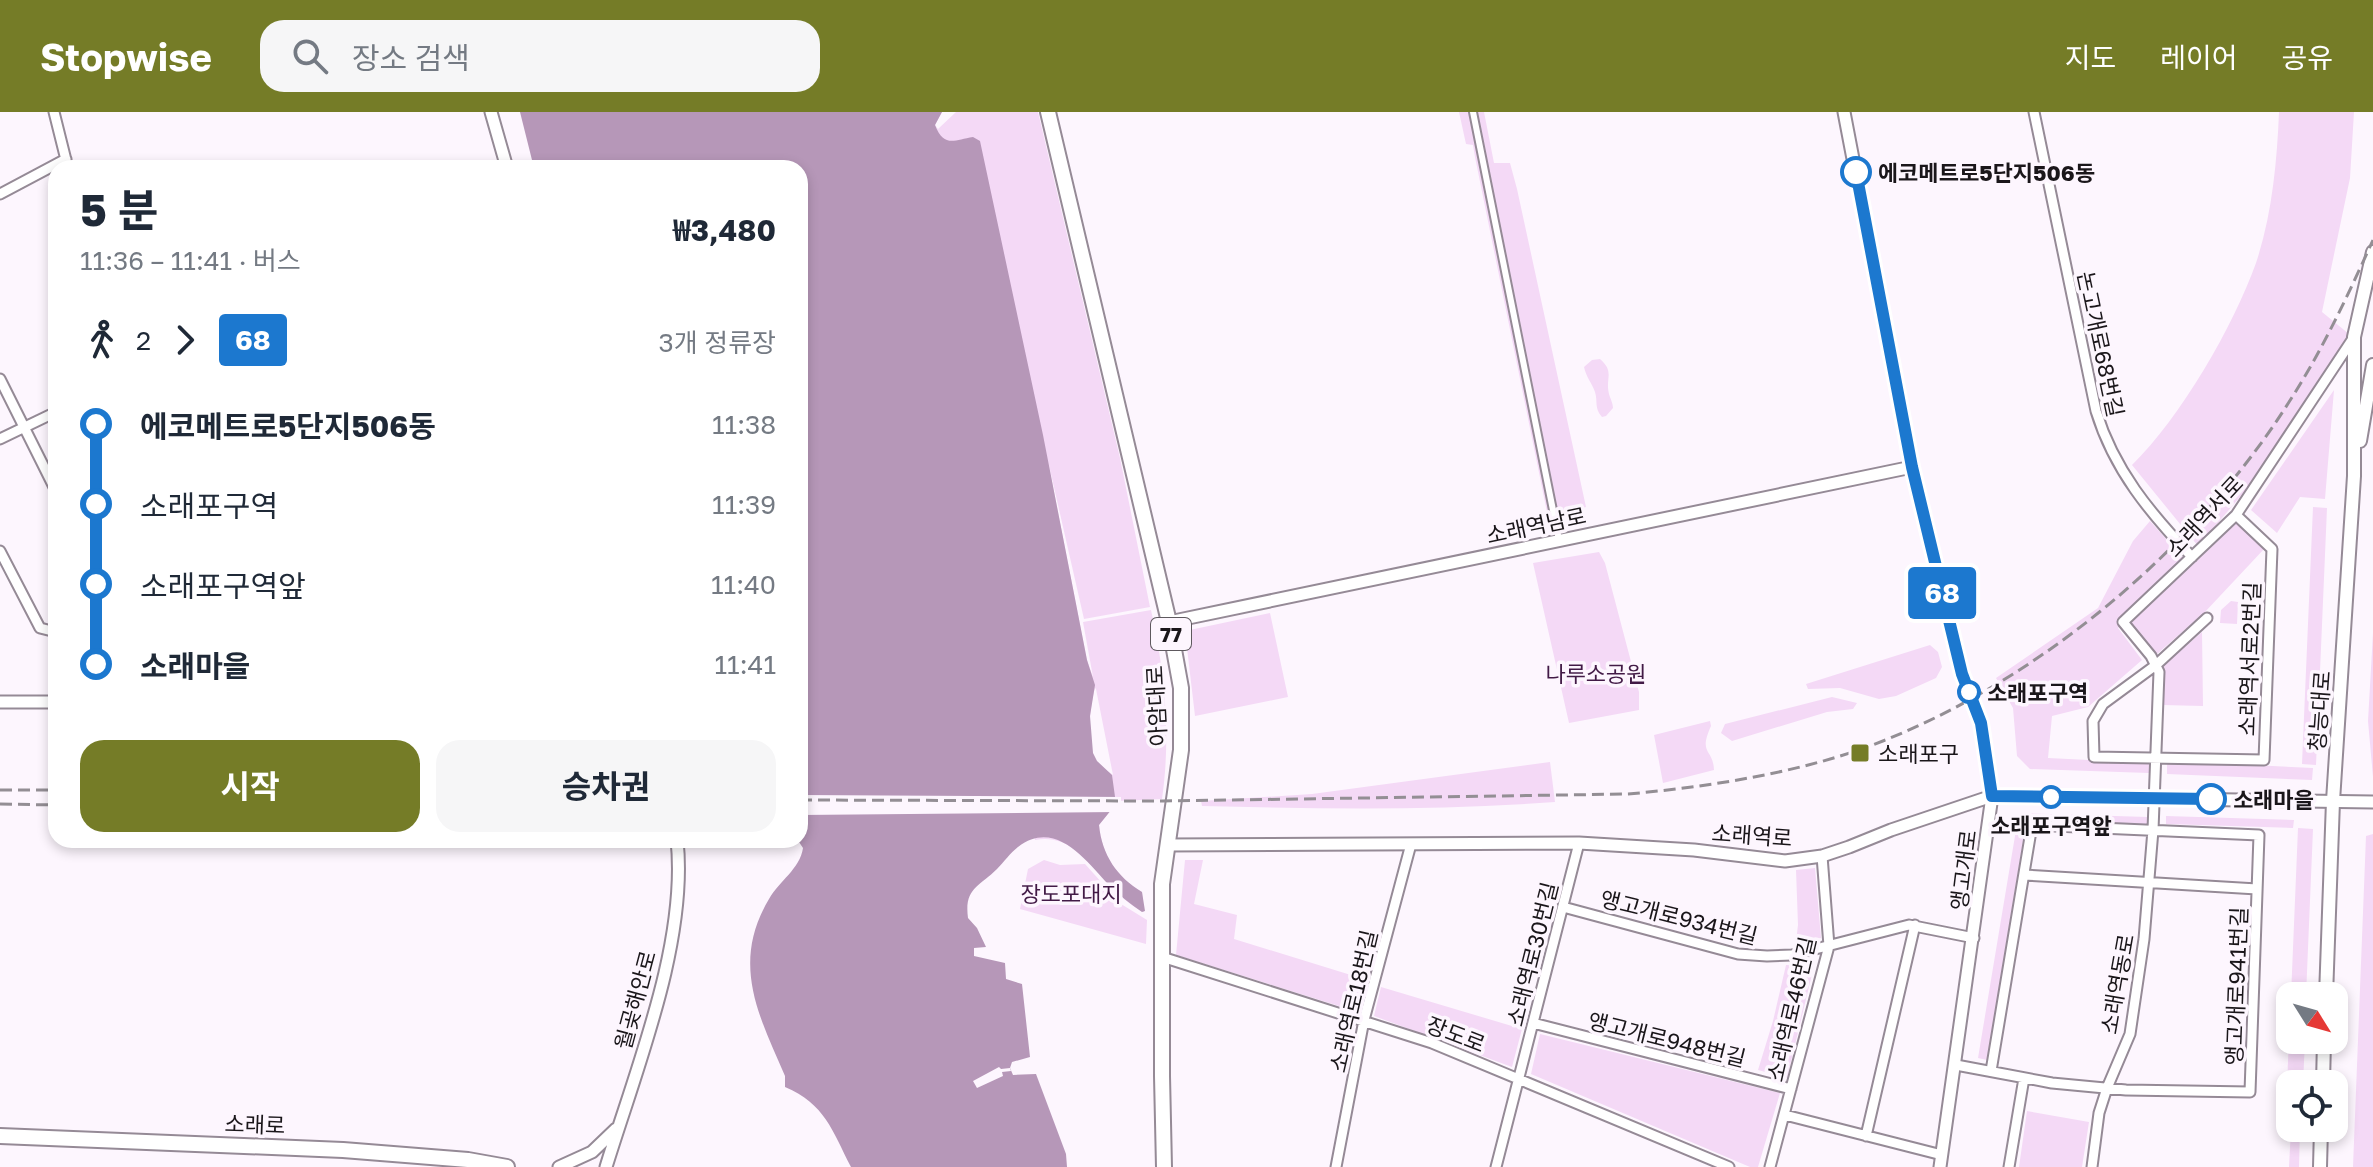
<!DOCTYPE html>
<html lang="ko">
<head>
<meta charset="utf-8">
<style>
	body { margin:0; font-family:"Golos Text","Noto Sans KR",sans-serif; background:#f6f6f7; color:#1f2937; height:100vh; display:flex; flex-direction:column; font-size:30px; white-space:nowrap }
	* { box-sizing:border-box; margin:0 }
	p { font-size:26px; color:#747a83 }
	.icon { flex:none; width:44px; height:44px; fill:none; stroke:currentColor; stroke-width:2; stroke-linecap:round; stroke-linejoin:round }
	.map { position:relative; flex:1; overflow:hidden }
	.drawer { position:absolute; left:48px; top:48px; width:760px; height:688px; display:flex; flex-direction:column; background:#fff; border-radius:24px; box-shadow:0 4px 12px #0003 }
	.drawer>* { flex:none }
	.badge { padding:0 16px; border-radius:6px; font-size:28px; line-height:52px }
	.needle { width:52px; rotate:127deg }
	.fabs { position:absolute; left:2276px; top:870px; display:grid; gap:16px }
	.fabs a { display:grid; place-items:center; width:72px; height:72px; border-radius:16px; background:#fff; box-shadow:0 4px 12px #0003; font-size:40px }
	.map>.badge { position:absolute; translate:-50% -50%; box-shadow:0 0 0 4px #fff }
	.legs { display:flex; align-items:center; gap:12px; height:88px; padding:0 32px; font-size:26px }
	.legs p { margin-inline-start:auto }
	.head { display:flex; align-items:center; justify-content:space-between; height:136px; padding:0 32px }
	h1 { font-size:44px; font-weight:700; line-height:60px }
	.primary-button { display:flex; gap:16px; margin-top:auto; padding:16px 32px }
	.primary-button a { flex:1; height:92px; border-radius:24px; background:#757c27; color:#fff; font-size:32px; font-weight:700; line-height:92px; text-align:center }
	.primary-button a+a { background:#f6f6f7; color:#1f2937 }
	ul { padding:0 32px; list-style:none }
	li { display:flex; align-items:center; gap:28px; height:80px; font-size:30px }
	li i { display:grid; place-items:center; width:12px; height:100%; margin:0 10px; background:currentColor }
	li i::after { content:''; width:20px; height:20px; margin:-10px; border:6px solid; border-radius:50%; background:#fff }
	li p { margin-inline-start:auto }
	li:first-child i { background:linear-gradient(#0000 50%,currentColor 0) }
	li:last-child i { background:linear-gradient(currentColor 50%,#0000 0) }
	header { display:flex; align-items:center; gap:48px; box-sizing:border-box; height:112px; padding:0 40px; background:#757c27; color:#fff }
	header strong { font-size:38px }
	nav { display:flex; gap:44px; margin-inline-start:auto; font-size:28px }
	.search { width:560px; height:72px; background:#f6f6f7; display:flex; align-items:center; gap:20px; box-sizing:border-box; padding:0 28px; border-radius:24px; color:#747a83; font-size:30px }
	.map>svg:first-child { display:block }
	.green { fill:#f4d9f6; fill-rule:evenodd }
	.water { fill:#b697b8 }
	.pier { fill:#fdf6fe }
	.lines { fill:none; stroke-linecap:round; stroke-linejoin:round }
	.pedestrian-casing { stroke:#958a96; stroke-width:10 }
	.minor-casing { stroke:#958a96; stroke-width:13 }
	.tertiary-casing { stroke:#958a96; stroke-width:15 }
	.secondary-casing { stroke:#958a96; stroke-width:16 }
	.primary-casing { stroke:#958a96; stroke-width:18 }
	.pedestrian { stroke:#fff; stroke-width:6 }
	.minor { stroke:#fff; stroke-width:9 }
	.tertiary { stroke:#fff; stroke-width:11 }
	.secondary { stroke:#fff; stroke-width:12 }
	.primary { stroke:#fff; stroke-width:14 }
	.rail { stroke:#938e94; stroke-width:3; stroke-dasharray:12 6; stroke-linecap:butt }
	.line-1-casing { stroke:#fff; stroke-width:18 }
	.line-1 { stroke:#1c78cf; stroke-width:12 }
	.stop-1-dot { fill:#fff; stroke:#1c78cf; stroke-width:4 }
	.poi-dot { fill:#757c27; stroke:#fdf6fe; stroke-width:3 }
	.labels { text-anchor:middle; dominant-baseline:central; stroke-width:7; stroke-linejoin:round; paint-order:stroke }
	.shield { fill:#fdf6fe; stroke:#5e595e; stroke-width:2 }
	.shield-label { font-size:20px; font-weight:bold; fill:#1a161a }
	.stop-label { font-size:22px; font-weight:bold; fill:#1a161a; stroke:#fdf6fe; text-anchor:start }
	.street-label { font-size:22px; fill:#1a161a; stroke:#fdf6fe }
	.park-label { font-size:22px; fill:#421a46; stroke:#fdf6fe }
	.poi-label { font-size:22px; fill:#1a161a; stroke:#fdf6fe; text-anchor:start }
</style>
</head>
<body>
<header>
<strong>Stopwise</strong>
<div class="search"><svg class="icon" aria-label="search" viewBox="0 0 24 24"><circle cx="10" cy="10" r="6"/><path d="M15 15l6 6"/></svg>장소 검색</div>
<nav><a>지도</a><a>레이어</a><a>공유</a></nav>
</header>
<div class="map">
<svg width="2373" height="1055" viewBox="0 0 2373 1055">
	<rect width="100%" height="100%" fill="#fdf6fe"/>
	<path class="green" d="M888,0H942L935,13L946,28L938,17L956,0H1038L1120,346L1150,495L1084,507L1048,349L1087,548L1093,565L1083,510L1151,498C1165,560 1171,625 1162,687L1118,689L1099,713C1102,744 1117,765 1142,780L1144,800C1105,783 1084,718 1035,728ZM1095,576L1096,577L1113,663C1108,659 1101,655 1097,650C1085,635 1090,593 1095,576Z
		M1459,0H1484L1494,51H1510L1517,77L1586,395L1548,405L1475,45L1473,33L1466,32Z
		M2279,0H2354L2350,66L2322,200L2349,222L2258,364L2198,434L2132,353C2181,305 2233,215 2256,151C2272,103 2277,50 2279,0Z
		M1600,247C1615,260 1605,266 1609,282C1610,286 1613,291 1613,296L1606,304L1602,305C1594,296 1598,290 1595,280C1592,271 1586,265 1584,255L1592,248Z
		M2334,278L2325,387L2300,385L2277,421L2251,398Z
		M2313,395L2327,396L2316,653L2302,652Z
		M2150,409L2184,447L2118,516L2142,548L2088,595L2052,604L2048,646L2150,651L2149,661L2030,657L2017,644L2013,596L1996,566L2098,496L2133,429Z
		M2238,410L2265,436L2204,501L2157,542L2131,511Z
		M1599,440L1605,451L1639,580V598L1569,611L1533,451Z
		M2231,489L2238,490L2237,512L2220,511L2221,498Z
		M1270,501L1288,585L1195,604L1185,519Z
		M2202,520L2203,594L2163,593L2164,553Z
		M2373,521V665L2368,609Z
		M1930,533L1938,540L1942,555L1936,566L1896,584L1879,587L1840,576L1808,577L1806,572Z
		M1832,585L1857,591L1853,597L1827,600L1732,629L1721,621L1725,612Z
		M1710,609L1711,614C1698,643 1713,636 1714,658L1663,671L1654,623Z
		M2167,649L2313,656L2312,668L2167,662Z
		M1550,650L1555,690C1437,699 1319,697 1202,694L1201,689L1312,682Z
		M2020,701L2148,705V713L2020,709Z
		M2166,704L2294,708L2293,716L2166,712Z
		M2026,711L1987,948L1978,946L2017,712Z
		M2298,716L2313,717L2306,884H2291Z
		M2373,722V1055H2353L2366,724Z
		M1044,748L1060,753L1085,752L1121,792L1147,808L1146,832L1020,797L1028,757Z
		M1185,748H1203L1194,792L1237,803L1234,827L1367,868L1358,900L1176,843Z
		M1815,756L1821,826L1796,829L1798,813L1796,758Z
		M1786,853L1814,854L1787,966L1758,958L1773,909Z
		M1381,875L1522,917L1512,955L1374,904Z
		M2290,899V928H2305L2303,972H2290V975H2287Z
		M1540,922L1780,981L1758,1055H1750L1531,962Z
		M2027,999L2089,1010L2082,1055H2019Z
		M2291,1016H2300L2299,1055H2289Z"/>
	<path class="water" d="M520,0H942L935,13C944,36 954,28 973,25L980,29L1043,323L1087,548L1095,573L1090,604L1093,641L1097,649L1112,663L1116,692L1099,713C1102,743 1117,765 1142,780L1145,799L1142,800C1130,792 1119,783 1109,773C1086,749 1056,706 1018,735C1010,741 1004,750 997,757C979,775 964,776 968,806L977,816L986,835L974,836V844L1005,851L1006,867L1022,872L1030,945L1012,950L1010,956L1013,963L1036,962L1066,1042L1067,1055H851C832,1018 825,992 785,975V964C758,902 731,851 769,787C779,769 800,757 803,736L799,730L790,728H800V56H534Z"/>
	<path class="pier" d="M800,683L1121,685V689L1115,700L800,703Z
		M999,955L1001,957L1010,956L1011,959L1002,960L1003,964L977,976L973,969Z"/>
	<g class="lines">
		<g class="pedestrian-casing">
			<path id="pedestrian" d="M1473,0L1559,428"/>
		</g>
		<g class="minor-casing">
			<path id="minor" d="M54,0L68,56
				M2034,0L2096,299C2114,358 2150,401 2192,445
				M0,82L66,47
				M0,267L56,379
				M0,327L56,300
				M0,439L40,516L56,520
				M2207,506L2156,553L2103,592L2093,609L2094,645L2264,648L2272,437L2236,403
				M2024,763L2257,777
				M1563,795L1738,842L1767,844L1792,843L1909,813L1974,826
				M1162,845L1432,931L1729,1055
				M1533,911L1791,977
				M1956,953L2052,971L2126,978L2250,980L2259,723L2032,713L1991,959
				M1785,1003L1942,1043
				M1866,1024L1915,813
				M1336,1055L1364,908L1411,732
				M1496,1055L1579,731
				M1770,1055L1829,834L1822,744
				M2009,1055L2024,966
				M2092,1055L2099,1001L2107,976L2130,922L2144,827L2153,718L2159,560L2151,544L2123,510L2236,403L2354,225"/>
		</g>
		<g class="tertiary-casing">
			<path id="tertiary" d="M491,0L507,56
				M1844,0L1912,355L1962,562L1981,611L1992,684L1940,1055
				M1169,510L1912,355
				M0,590H56
				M1167,733L1579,731L1694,738L1785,749L1822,744L1849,735L1891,718L1992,684L2373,690
				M559,1055L592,1040L616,1017
				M606,1055C636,957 688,830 677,728"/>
		</g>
		<g class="secondary-casing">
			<path id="secondary" d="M2360,329L2373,253
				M2326,884L2333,689L2354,364V225L2373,140
				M2323,972L2324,928
				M2320,1055L2321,1016"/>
		</g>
		<g class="primary-casing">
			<path id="primary" d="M1048,0L1169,510L1181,576V638L1162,772V964L1164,1055
				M0,1024L343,1038L468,1048L507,1055"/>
		</g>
		<use href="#pedestrian" class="pedestrian"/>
		<use href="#minor" class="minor"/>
		<use href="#tertiary" class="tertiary"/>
		<use href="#secondary" class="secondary"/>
		<use href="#primary" class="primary"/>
		<path class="rail" d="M0,678H56
			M800,688L1163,689L1628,682C1705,675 1785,663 1859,638C2028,578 2194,441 2289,290C2322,239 2348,183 2373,128
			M0,692L56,693"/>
	</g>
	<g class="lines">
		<g class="line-1-casing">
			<path id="line-1" d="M1856,60L1912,355L1962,562L1981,611L1992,684L2211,687"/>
		</g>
		<use href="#line-1" class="line-1"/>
	</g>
	<g class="stop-1-dot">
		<circle cx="1856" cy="60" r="14"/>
		<circle cx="1969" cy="580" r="10"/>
		<circle cx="2051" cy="685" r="10"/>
		<circle cx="2211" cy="687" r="14"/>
	</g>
	<rect class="poi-dot" x="1850" y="631" width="20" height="20" rx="4"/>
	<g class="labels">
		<rect class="shield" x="1151" y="506" width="40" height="32" rx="6"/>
		<g class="shield-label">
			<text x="1171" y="522">77</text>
		</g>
		<g class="stop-label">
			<text x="1878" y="60">에코메트로5단지506동</text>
			<text x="1987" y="580">소래포구역</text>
			<text x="2233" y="687">소래마을</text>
			<text x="2051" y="713" text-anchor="middle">소래포구역앞</text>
		</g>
		<g class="street-label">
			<text transform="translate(2101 232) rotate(78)">논고개로68번길</text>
			<text transform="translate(2204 404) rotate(-47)">소래역서로</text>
			<text transform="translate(1536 413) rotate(-12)">소래역남로</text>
			<text transform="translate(2249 547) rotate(-88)">소래역서로2번길</text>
			<text transform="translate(1156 594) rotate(-93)">아암대로</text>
			<text transform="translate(2319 599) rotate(-86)">청능대로</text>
			<text transform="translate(1752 723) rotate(4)">소래역로</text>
			<text transform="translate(1963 758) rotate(-83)">앵고개로</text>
			<text transform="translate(1679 805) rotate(14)">앵고개로934번길</text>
			<text transform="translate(1532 842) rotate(-76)">소래역로30번길</text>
			<text transform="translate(2117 872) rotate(-80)">소래역동로</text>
			<text transform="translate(2236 874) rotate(-88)">앵고개로941번길</text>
			<text transform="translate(635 888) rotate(-75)">월곶해안로</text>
			<text transform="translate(1353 889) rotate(-77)">소래역로18번길</text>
			<text transform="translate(1791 897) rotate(-77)">소래역로46번길</text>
			<text transform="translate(1456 922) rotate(21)">장도로</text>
			<text transform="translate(1667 927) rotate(14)">앵고개로948번길</text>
			<text transform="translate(255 1012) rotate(2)">소래로</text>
		</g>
		<g class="park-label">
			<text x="1596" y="561">나루소공원</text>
			<text x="1071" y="781">장도포대지</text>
		</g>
		<g class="poi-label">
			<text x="1878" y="641">소래포구</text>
		</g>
	</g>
</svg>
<div class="fabs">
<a><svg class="needle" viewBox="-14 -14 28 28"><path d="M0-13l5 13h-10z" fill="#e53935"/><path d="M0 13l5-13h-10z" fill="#747a83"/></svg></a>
<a><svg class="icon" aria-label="locate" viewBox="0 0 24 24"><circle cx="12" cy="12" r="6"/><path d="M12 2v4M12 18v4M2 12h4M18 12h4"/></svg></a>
</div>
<b class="badge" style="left:1942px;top:481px;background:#1c78cf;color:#fff">68</b>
<section class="drawer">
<div class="head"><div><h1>5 분</h1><p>11:36 – 11:41 · 버스</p></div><b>₩3,480</b></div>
<div class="legs"><svg class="icon" aria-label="walk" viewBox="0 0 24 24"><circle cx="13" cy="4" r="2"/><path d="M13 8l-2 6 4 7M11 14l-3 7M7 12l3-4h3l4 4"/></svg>2<svg class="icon" aria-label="forward" viewBox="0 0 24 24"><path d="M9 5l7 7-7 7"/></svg><b class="badge" style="background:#1c78cf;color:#fff">68</b><p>3개 정류장</p></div>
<ul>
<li><i style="color:#1c78cf"></i><b>에코메트로5단지506동</b><p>11:38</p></li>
<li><i style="color:#1c78cf"></i><span>소래포구역</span><p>11:39</p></li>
<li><i style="color:#1c78cf"></i><span>소래포구역앞</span><p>11:40</p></li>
<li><i style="color:#1c78cf"></i><b>소래마을</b><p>11:41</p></li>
</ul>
<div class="primary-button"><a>시작</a><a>승차권</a></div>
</section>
</div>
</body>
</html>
